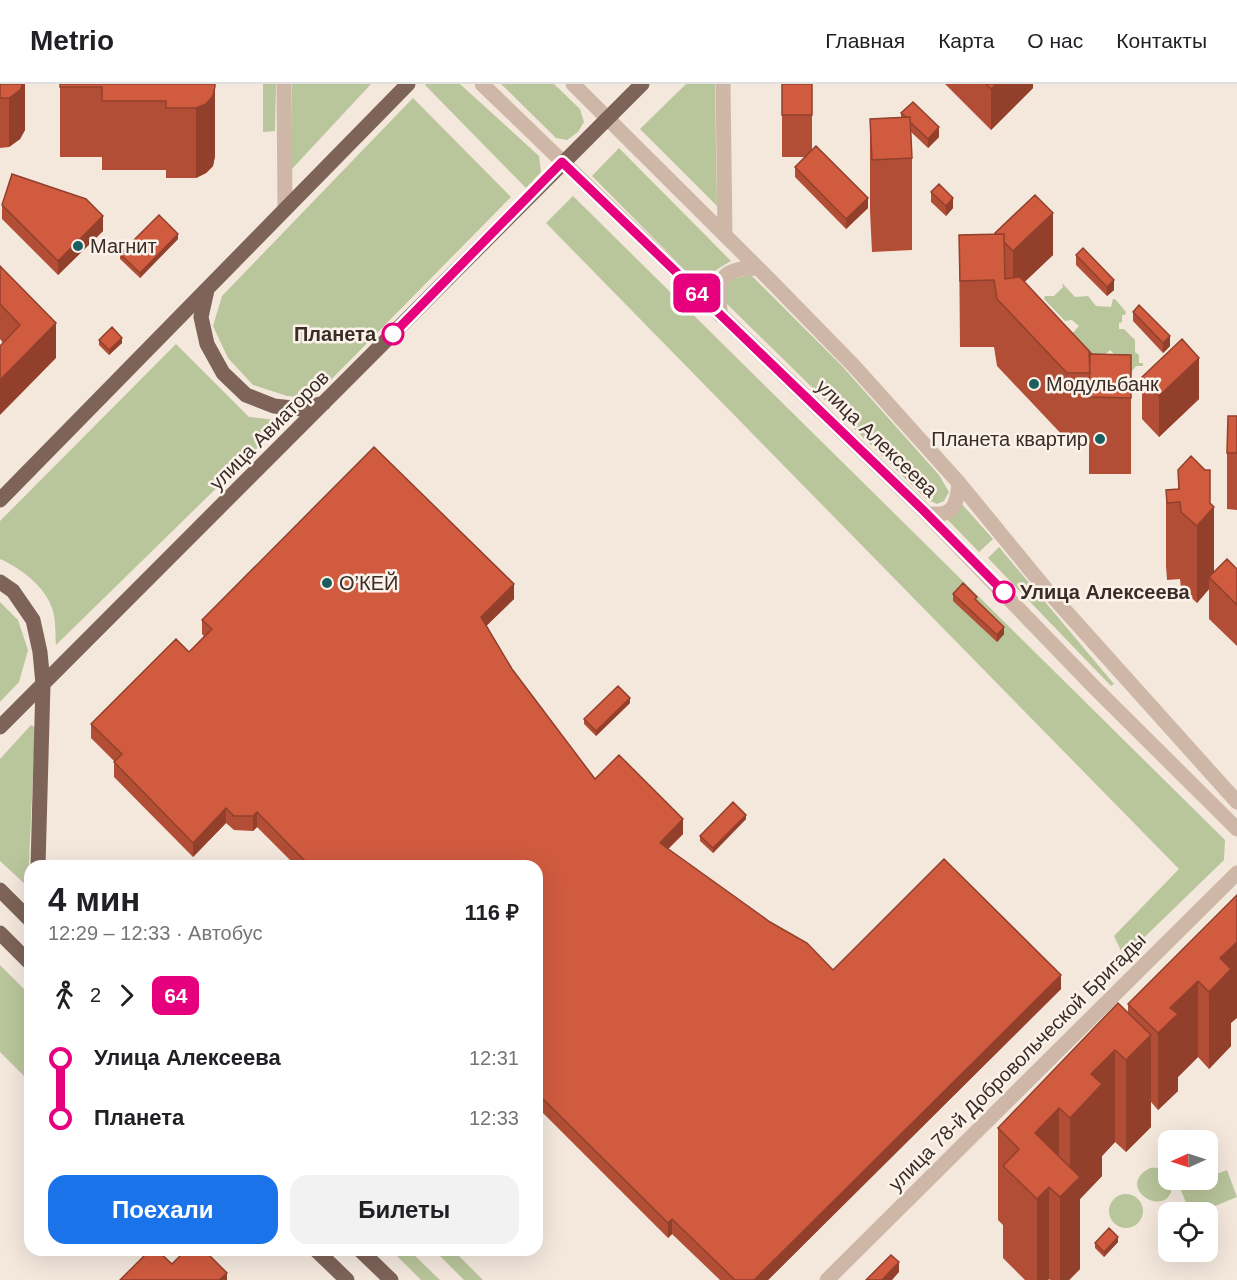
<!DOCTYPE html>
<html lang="ru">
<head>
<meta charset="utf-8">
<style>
	body { margin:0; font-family:Helvetica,sans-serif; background:#f2f2f2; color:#202124; height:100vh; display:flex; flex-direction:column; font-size:22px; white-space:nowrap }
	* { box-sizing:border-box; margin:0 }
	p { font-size:20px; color:#757577 }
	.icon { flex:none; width:33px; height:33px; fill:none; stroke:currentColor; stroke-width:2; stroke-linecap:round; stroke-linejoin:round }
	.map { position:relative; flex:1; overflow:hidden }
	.sheet { position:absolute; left:24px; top:776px; width:519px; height:396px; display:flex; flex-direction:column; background:#fff; border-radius:18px; box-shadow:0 6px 24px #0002 }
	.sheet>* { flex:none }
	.badge { padding:0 12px; border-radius:9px; font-size:21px; line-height:39px }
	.needle { width:39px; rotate:267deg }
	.buttons { position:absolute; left:1158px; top:1046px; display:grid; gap:12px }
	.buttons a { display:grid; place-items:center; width:60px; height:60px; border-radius:12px; background:#fff; box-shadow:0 6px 24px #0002; font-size:30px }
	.map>.badge { position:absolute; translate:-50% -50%; box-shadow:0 0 0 3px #fff }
	.legs { display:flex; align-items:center; gap:9px; height:66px; padding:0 24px; font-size:20px }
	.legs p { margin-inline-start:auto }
	.head { display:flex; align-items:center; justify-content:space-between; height:102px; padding:0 24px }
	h1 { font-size:33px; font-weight:700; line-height:45px }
	.action { display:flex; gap:12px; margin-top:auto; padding:12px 24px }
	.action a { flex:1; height:69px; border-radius:18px; background:#1a73e8; color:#fff; font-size:24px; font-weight:700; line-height:69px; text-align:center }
	.action a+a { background:#f2f2f2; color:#202124 }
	ul { padding:0 24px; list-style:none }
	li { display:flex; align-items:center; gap:21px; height:60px; font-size:22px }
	li i { display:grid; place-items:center; width:9px; height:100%; margin:0 8px; background:currentColor }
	li i::after { content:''; width:15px; height:15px; margin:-8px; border:4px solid; border-radius:50%; background:#fff }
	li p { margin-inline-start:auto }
	li:first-child i { background:linear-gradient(#0000 50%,currentColor 0) }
	li:last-child i { background:linear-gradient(currentColor 50%,#0000 0) }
	header { display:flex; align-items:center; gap:36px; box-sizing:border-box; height:84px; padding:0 30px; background:#fff; border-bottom:2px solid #e0e0e0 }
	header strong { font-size:28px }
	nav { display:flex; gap:33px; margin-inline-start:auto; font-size:21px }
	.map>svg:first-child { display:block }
	.green { fill:#b9c59b }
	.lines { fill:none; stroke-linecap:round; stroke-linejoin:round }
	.tertiary { stroke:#ceb7a7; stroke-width:15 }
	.primary { stroke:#7d6358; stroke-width:15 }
	.wall { fill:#b34e36 }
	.shaded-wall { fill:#92402c }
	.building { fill:#d05b3f; stroke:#92402c; stroke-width:1.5 }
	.line-1-casing { stroke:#fff; stroke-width:14 }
	.line-1 { stroke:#e6007e; stroke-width:9 }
	.poi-dot { fill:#1a5e5f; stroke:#fbf2ea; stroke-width:2 }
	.stop-1-dot { fill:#fff; stroke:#e6007e; stroke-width:3 }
	.labels { text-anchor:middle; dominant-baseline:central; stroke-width:5; stroke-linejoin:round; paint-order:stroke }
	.poi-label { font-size:20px; fill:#3a2d28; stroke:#fbf2ea; text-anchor:start }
	.stop-label { font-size:20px; font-weight:bold; fill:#3a2d28; stroke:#fbf2ea; text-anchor:end }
	.street-label { font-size:20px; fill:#3a2d28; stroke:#fbf2ea }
</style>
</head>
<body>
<header>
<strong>Metrio</strong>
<nav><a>Главная</a><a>Карта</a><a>О нас</a><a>Контакты</a></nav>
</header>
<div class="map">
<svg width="1237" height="1196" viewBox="0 0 1237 1196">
	<rect width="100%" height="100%" fill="#f4e8dd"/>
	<path class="green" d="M263,0H276L275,47L263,48Z
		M292,0H371L291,86Z
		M426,0H460L539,72L541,88L526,104L425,1Z
		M501,0H554L580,25L584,38L578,48L567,56L556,54Z
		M686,0H715L717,122L640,45Z
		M413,14L511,113L316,311L307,314L287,312L253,301L228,274L213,242L222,212Z
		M619,64L731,177L716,186L704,205L592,92Z
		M573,112L1225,756L1224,776L1124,873L1114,852L1179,785L546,139Z
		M751,191L842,282L939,391L949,408L944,417L937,420L926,415L726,219L722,205L727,196Z
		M1062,199L1075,213L1088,212L1096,222L1111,223L1113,215H1115L1126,228L1125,231H1122V238L1119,239V245H1124L1135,256V268L1139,271V279H1143V282H1136L1124,297L1116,272L1110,266L1095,280L1069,253L1079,242L1072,236L1065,237L1044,215L1045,212H1054L1063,203Z
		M176,260L249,333L285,337L56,561C55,550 56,537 53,527C47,504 21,484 0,475V437Z
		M961,419L993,455L979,468L946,434Z
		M999,463L1114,600L1111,602L988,474Z
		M0,518L18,536L28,566L19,598L0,618Z
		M31,641L35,643L28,803L0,777V675Z
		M0,881L30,911V998L0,968Z
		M1150,1084C1157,1083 1163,1084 1168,1090V1095L1172,1096C1176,1141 1110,1105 1150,1084Z
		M1227,1086L1237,1113L1200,1128H1190L1180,1104Z
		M1109 1127a17 17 0 1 1 34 0a17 17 0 1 1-34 0Z
		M391,1166H409L440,1196H421Z
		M434,1166H453L483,1196H464Z"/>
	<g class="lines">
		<path class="tertiary" d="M284,0L285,124
			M482,0L924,427L1094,603L1237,745
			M573,0L768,194L853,281L959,399L1045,504L1237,718
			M723,0L725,151
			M721,232C715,196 720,184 758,184
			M926,429C952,434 957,423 959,399
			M827,1196L1237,789"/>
		<path class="primary" d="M207,206L201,233L207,260L223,289L246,311L274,322L302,325L324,319
			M0,416L408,0
			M0,498L13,507L33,536L40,568L43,600L38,782
			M0,643L642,0
			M0,806L30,836
			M0,849L30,879
			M316,1166L347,1196
			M360,1166L391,1196"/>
	</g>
	<path class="wall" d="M0,0H25V46L20,55L9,63L0,64Z
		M60,0H215V72L213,82L206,89L196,94H166V86H102V73H60Z
		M782,0H812V66L868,124L846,145L795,93V83L806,73H782Z
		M945,0H1033V4L991,46Z
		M901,29L939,53L928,64L911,48L912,74V166L872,168L870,127V35L901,33Z
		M931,108L953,124L946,132L931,118Z
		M2,121L103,147L58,191L2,135Z
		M995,150L1053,171L1024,198L1093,270L1131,271V390H1089V355L1067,356L997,282L994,263H960L959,151Z
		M178,155L140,194L120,175V170Z
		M1076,171L1114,206L1107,212L1076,181Z
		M0,182L56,274L3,259L0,255Z
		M1133,228L1170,262L1163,269L1133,237Z
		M99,256L122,259L109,271L99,261Z
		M1142,293L1199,315L1159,353L1142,335Z
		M1237,332V426L1227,425V369Z
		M1178,386H1205L1210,419L1214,488L1237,485V562L1209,535V505L1197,519L1181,504L1180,495L1167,496L1166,482V406L1178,405Z
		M953,510L977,517L1004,550L997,558L953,517Z
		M514,515L486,542L512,585L595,695L683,750L668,765L833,886L1061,905L768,1196H720L672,1150L668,1154L537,1023V782H296L257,743L253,747L234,746L226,739L193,773L114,693V677L91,654V640L189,568L204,552L202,550V536Z
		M630,619L596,652L584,640V635Z
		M746,735L713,769L700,757V752Z
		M1237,811L1231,939V962L1209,985L1198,973L1178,993V1007L1158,1026L1151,1018V1043L1126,1068L1115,1058L1102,1072V1092L1080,1115V1185L1069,1196H1050L1049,1195L1048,1196H1025L1003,1174V1141L998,1136V1044L1128,929V920Z
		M1118,1158L1104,1173L1095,1164V1159Z"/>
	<path class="shaded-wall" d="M23,0H25V46L20,55L9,63V14Z
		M996,0H1033V4L991,46V5Z
		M215,2V72L213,82L206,89L196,94V24Z
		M939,43V53L928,64V55Z
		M868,114V124L846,145V135Z
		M953,114V124L946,132V122Z
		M1053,129V171L1013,209V167Z
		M103,132V147L58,191V177Z
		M178,150V155L140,194V189Z
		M1114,196V206L1107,212V203Z
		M56,239V274L0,331V296Z
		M1170,252V262L1163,269V259Z
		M122,254V259L109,271V266Z
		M1199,274V315L1159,353V312Z
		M1214,423V498L1209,493V505L1197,519V442Z
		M514,500V515L481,547V533Z
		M1004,543V550L997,558V551Z
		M630,614V619L596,652V647Z
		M226,724V739L193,773V759Z
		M257,728V743L253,747V732Z
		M746,731V735L713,769V764Z
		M683,735V750L660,773V759Z
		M1237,858V934L1231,939V962L1209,985V908L1220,874Z
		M1061,891V905L768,1196H754Z
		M1198,897V973L1178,993V1007L1158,1026V949L1170,924Z
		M1151,951V1043L1126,1068V976Z
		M1115,966V1058L1102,1072V1092L1080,1115V1185L1069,1196H1060V1113L1070,1103V1034L1091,990Z
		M1059,1024V1113L1049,1103V1195L1048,1196H1037V1115L1035,1049Z
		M672,1135V1150L668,1154V1139Z
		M1118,1153V1158L1104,1173V1168Z
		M899,1178V1188L892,1196H882Z
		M227,1189V1196H219Z"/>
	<path class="building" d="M0,0H23L20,6L9,14H0Z
		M60,0H215V2L213,12L206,20L196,24H166V17H102V3H60Z
		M782,0H812V31H782Z
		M986,0H996L991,5Z
		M913,18L939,43L928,55L910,38V33H906L901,29Z
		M910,33L912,74L872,76L870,35Z
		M816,62L868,114L846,135L795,83Z
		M12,90L86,115L103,132L58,177L2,121Z
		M939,100L953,114L946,122L931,108Z
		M1035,111L1053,129L1013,167L1004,158V150H996L995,149Z
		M159,131L178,150L140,189L120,170Z
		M1004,150L1005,195L1020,193L1089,267L1090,289H1067L997,215L994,196L960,197L959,151Z
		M1083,164L1114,196L1107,203L1076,171Z
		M0,182L56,239L0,296V262L20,241L0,220Z
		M1139,221L1170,252L1163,259L1133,228Z
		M112,243L122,254L109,266L99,256Z
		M1182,255L1199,274L1159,312L1142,293Z
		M1090,270L1131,271V314L1089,313Z
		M1228,332H1237V369H1227Z
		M374,363L514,500L481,533L512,585L595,695L619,671L683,735L660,759L770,838L807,859L833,886L944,775L1061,891L754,1196H735L672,1135L668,1139L537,1009V782H310L257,728L253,732H234L226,724L193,759L114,678L122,670L91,640L176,555L189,568L212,545L202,536Z
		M1191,372L1205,386H1210V419L1214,423L1197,442L1181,428L1180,418L1167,419L1166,406L1179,405L1178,386Z
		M1227,475L1237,485V521L1209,493Z
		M963,499L977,513L975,515L1004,543L997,551L953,510Z
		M618,602L630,614L596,647L584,635Z
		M733,718L746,731L713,764L700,752Z
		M1237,811V858L1220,874L1231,885L1209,908L1198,897L1170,924L1178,930L1158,949L1128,920Z
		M1118,919L1151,951L1126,976L1115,966L1091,990L1102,1000L1070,1034L1059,1024L1035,1049L1080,1093L1060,1113L1049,1103L1037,1115L1003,1082L1019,1065L998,1044Z
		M1109,1144L1118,1153L1104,1168L1095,1159Z
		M150,1166H157L172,1180L186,1166H204L227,1189L219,1196H120Z
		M891,1171L899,1178L882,1196H866Z"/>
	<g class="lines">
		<g class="line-1-casing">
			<path id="line-1" d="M393,250L562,78L924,427L1004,508"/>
		</g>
		<use href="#line-1" class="line-1"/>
	</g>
	<g class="poi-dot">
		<circle cx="78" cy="162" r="6"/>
		<circle cx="1034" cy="300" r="6"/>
		<circle cx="1100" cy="355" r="6"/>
		<circle cx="327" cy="499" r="6"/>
	</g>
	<g class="stop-1-dot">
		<circle cx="393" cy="250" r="10"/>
		<circle cx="1004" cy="508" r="10"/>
	</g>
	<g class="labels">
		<g class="poi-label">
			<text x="90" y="162">Магнит</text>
			<text x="1046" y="300">Модульбанк</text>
			<text x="1088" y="355" text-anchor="end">Планета квартир</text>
			<text x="339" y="499">О’КЕЙ</text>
		</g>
		<g class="stop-label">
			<text x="376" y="250">Планета</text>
			<text x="1020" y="508" text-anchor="start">Улица Алексеева</text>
		</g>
		<g class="street-label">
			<text transform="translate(269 346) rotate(-45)">улица Авиаторов</text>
			<text transform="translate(877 354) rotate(44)">улица Алексеева</text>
			<text transform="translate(1017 978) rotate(-45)">улица 78-й Добровольческой Бригады</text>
		</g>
	</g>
</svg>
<div class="buttons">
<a><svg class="needle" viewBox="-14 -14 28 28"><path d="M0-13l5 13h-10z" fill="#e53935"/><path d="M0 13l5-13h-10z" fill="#757577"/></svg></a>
<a><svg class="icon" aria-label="locate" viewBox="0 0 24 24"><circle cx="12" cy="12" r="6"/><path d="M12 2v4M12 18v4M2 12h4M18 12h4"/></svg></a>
</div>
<b class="badge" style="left:697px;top:209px;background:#e6007e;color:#fff">64</b>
<section class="sheet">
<div class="head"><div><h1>4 мин</h1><p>12:29 – 12:33 · Автобус</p></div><b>116 ₽</b></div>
<div class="legs"><svg class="icon" aria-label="walk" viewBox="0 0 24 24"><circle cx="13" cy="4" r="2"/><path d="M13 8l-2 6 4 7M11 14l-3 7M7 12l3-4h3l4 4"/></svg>2<svg class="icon" aria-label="forward" viewBox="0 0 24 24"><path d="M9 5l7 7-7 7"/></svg><b class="badge" style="background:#e6007e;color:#fff">64</b></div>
<ul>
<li><i style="color:#e6007e"></i><b>Улица Алексеева</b><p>12:31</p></li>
<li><i style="color:#e6007e"></i><b>Планета</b><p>12:33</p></li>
</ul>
<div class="action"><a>Поехали</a><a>Билеты</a></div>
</section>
</div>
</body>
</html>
